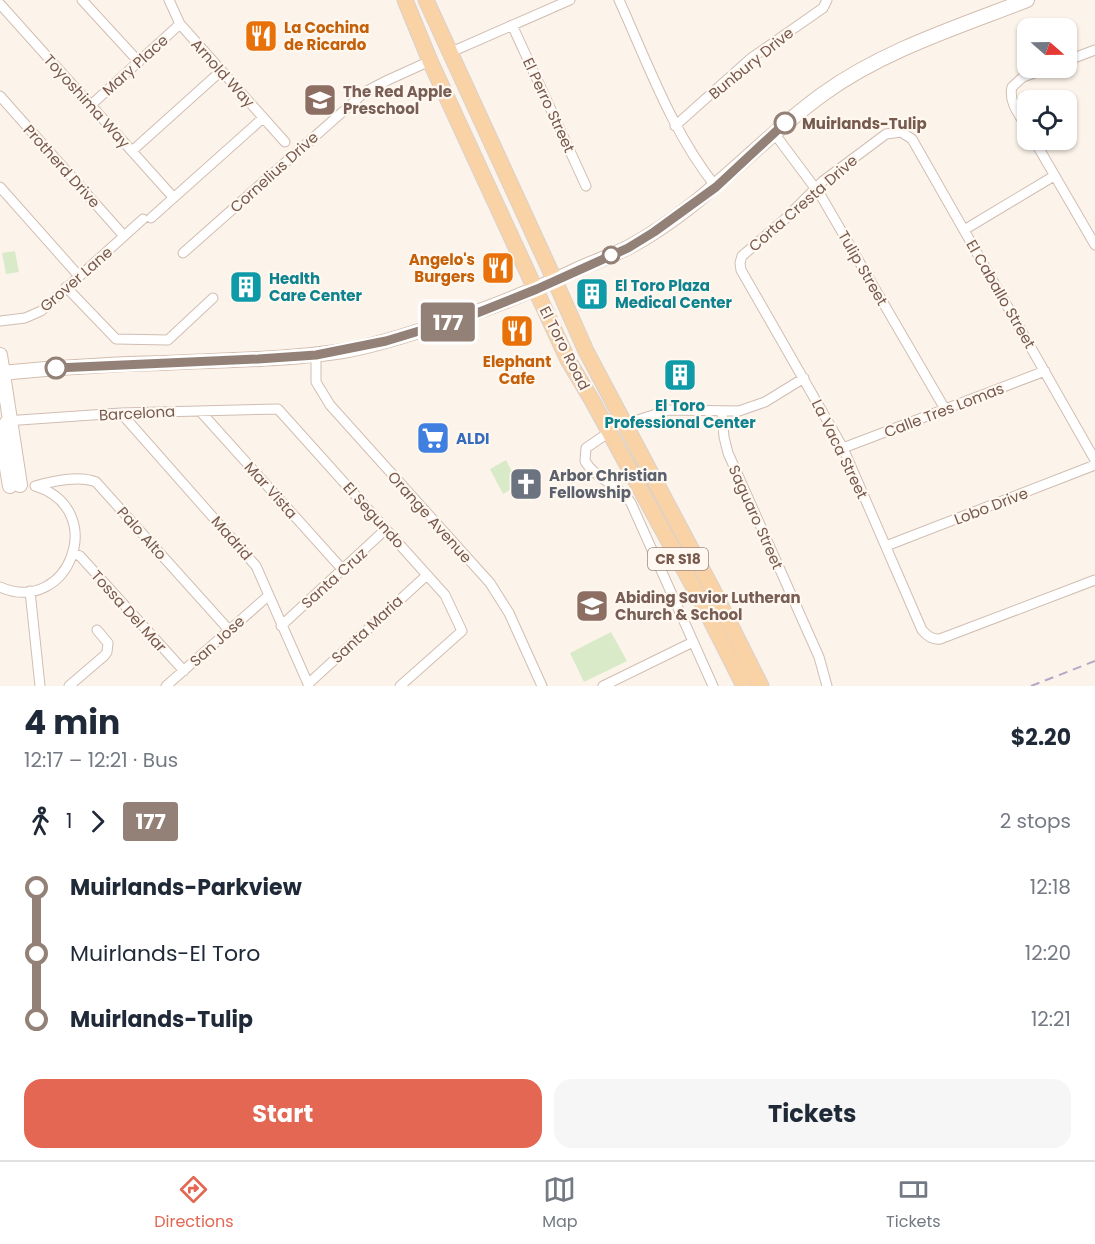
<!DOCTYPE html>
<html lang="en">
<head>
<meta charset="utf-8">
<style>
	body { margin:0; font-family:Poppins,sans-serif; background:#f6f6f7; color:#1f2937; height:100vh; display:flex; flex-direction:column; font-size:22px; white-space:nowrap }
	* { box-sizing:border-box; margin:0 }
	p { font-size:20px; color:#747a83 }
	.icon { flex:none; width:33px; height:33px; fill:none; stroke:currentColor; stroke-width:2; stroke-linecap:round; stroke-linejoin:round }
	.map { position:relative; height:686px; overflow:hidden }
	.details { display:flex; flex-direction:column; background:#fff; flex:1 }
	.details>* { flex:none }
	.badge { padding:0 12px; border-radius:4px; font-size:21px; line-height:39px }
	.needle { width:39px; rotate:110deg }
	.buttons { position:absolute; left:1017px; top:18px; display:grid; gap:12px }
	.buttons a { display:grid; place-items:center; width:60px; height:60px; border-radius:12px; background:#fff; box-shadow:0 2px 4px #0004; font-size:30px }
	.map>.badge { position:absolute; translate:-50% -50%; box-shadow:0 0 0 3px #fff }
	.legs { display:flex; align-items:center; gap:9px; height:66px; padding:0 24px; font-size:20px }
	.legs p { margin-inline-start:auto }
	.headline { display:flex; align-items:center; justify-content:space-between; height:102px; padding:0 24px }
	h1 { font-size:33px; font-weight:700; line-height:45px }
	.primary-button { display:flex; gap:12px; margin-top:auto; padding:12px 24px }
	.primary-button a { flex:1; height:69px; border-radius:18px; background:#e36752; color:#fff; font-size:24px; font-weight:700; line-height:69px; text-align:center }
	.primary-button a+a { background:#f6f6f7; color:#1f2937 }
	ul { padding:0 24px; list-style:none }
	li { display:flex; align-items:center; gap:21px; height:66px; font-size:22px }
	li i { display:grid; place-items:center; width:9px; height:100%; margin:0 8px; background:currentColor }
	li i::after { content:''; width:15px; height:15px; margin:-8px; border:4px solid; border-radius:50%; background:#fff }
	li p { margin-inline-start:auto }
	li:first-child i { background:linear-gradient(#0000 50%,currentColor 0) }
	li:last-child i { background:linear-gradient(currentColor 50%,#0000 0) }
	.dock { display:flex; justify-content:space-around; align-items:center; height:84px; border-top:2px solid #e0e1e3; background:#fff; font-size:16px; color:#747a83 }
	.dock a { display:grid; justify-items:center; gap:3px }
	.dock .on { color:#e36752 }
	.map>svg:first-child { display:block }
	.green { fill:#d9eac8 }
	.lines { fill:none; stroke-linecap:round; stroke-linejoin:round }
	.street-casing { stroke:#d1bdb2; stroke-width:11 }
	.secondary-casing { stroke:#d4bdaf; stroke-width:16 }
	.primary-casing { stroke:#d9d1cd; stroke-width:17 }
	.street { stroke:#fff; stroke-width:9 }
	.secondary { stroke:#fff; stroke-width:14 }
	.primary { stroke:#f9d2a5; stroke-width:15 }
	.rail { stroke:#b6a7c7; stroke-width:2; stroke-dasharray:9 6; stroke-linecap:butt }
	.line-1-casing { stroke:#fff; stroke-width:14 }
	.line-1 { stroke:#938177; stroke-width:9 }
	.stop-1-dot { fill:#fff; stroke:#938177; stroke-width:3 }
	.labels { text-anchor:middle; dominant-baseline:central; stroke-width:4.5; stroke-linejoin:round; paint-order:stroke }
	.shield { fill:#fff8f0; stroke:#a0897e; stroke-width:1.5 }
	.shield-label { font-size:14px; font-weight:bold; fill:#77594d }
	.food-label { font-size:15px; font-weight:bold; fill:#c56008; stroke:#fff8f0; text-anchor:start }
	.street-label { font-size:15px; fill:#77594d; stroke:#fff8f0 }
	.education-label { font-size:15px; font-weight:bold; fill:#785e54; stroke:#fff8f0; text-anchor:start }
	.stop-label { font-size:15px; font-weight:bold; fill:#77594d; stroke:#fff8f0; text-anchor:start }
	.culture-label { font-size:15px; font-weight:bold; fill:#0d838f; stroke:#fff8f0; text-anchor:start }
	.shop-label { font-size:15px; font-weight:bold; fill:#366cbe; stroke:#fff8f0; text-anchor:start }
	.worship-label { font-size:15px; font-weight:bold; fill:#5b616d; stroke:#fff8f0; text-anchor:start }
</style>
</head>
<body>
<div class="map">
<svg width="1095" height="686" viewBox="0 0 1095 686">
	<rect width="100%" height="100%" fill="#fcf4ea"/>
	<path class="green" d="M15,251L19,272L6,274L2,253Z
		M506,460L519,485L503,494L490,469Z
		M611,632L627,661L584,682L570,653Z"/>
	<g class="lines">
		<g class="street-casing">
			<path id="street" d="M82,0L139,62
				M169,0L180,24L285,142
				M619,0C648,64 672,132 716,187
				M0,4L173,197
				M512,25L586,186
				M449,53L570,0
				M1066,61L1095,50
				M0,96L124,236
				M91,105L180,24
				M675,126L750,59L823,8L827,0
				M1028,129C1020,116 1008,102 1012,87L1023,77L1049,68
				M774,133L821,196L945,409
				M1034,140L1095,245
				M132,151L221,71
				M0,187L79,276
				M151,218L263,118
				M964,230L1054,176
				M183,253L365,92L388,80L430,61
				M66,287L116,339L168,340L213,298
				M0,321L25,318L41,311L143,219
				M316,355V382L330,405L490,583L509,613L542,686
				M200,411L343,570
				M722,412L724,437L728,453L819,657L827,686
				M121,413L256,566L309,686
				M5,421L121,413L278,409L445,595L462,631L400,686
				M625,424L669,410L739,411L765,402L804,378
				M608,433L586,448L585,461C595,479 620,485 631,503L713,686
				M843,448L1045,371
				M1095,460L912,139L901,132L886,134L823,181L785,219L742,256L740,263L741,270L843,448L922,630C927,636 932,640 940,639L1095,580
				M35,486C53,481 78,475 96,482L229,630
				M886,546L1095,465
				M73,553L80,556L184,671
				M0,587C69,617 110,509 35,486
				M30,591L40,686
				M281,626L386,529
				M308,684L427,575
				M69,686L104,656L107,652L108,643L97,630
				M166,686L268,596
				M603,686L693,642"/>
		</g>
		<g class="secondary-casing">
			<path id="secondary" d="M0,355L20,485
				M0,373C54,368 109,364 163,363C223,360 284,360 343,351C371,346 398,338 425,329C476,314 524,295 572,272C590,263 610,257 629,247C704,207 755,143 823,94C884,50 958,27 1027,0
				M0,427L10,486"/>
		</g>
		<g class="primary-casing">
			<path id="primary" d="M405,0L430,61L568,360L593,402L699,597L744,686
				M426,0L555,281L586,351L714,592L761,686"/>
		</g>
		<use href="#street" class="street"/>
		<use href="#secondary" class="secondary"/>
		<use href="#primary" class="primary"/>
		<path class="rail" d="M1031,686L1095,661"/>
	</g>
	<g class="lines">
		<g class="line-1-casing">
			<path id="line-1" d="M56,368L258,359L316,355L386,341L472,315L537,289L628,248L654,232L716,187L785,123"/>
		</g>
		<use href="#line-1" class="line-1"/>
	</g>
	<defs>
		<g id="restaurant-square" transform="scale(1.725)"><rect x="-9" y="-9" width="18" height="18" rx="4" fill="#e8710a" stroke="#fff8f0"/><path d="M-5-6h1v4h1v-4h1v4h1v-4h1v5L-1.5 .5V6h-2V.5L-5-1ZM5-6V6H3V1.5H1.5Q1.5-4 5-6Z" fill="#fff"/></g>
		<g id="school-square" transform="scale(1.725)"><rect x="-9" y="-9" width="18" height="18" rx="4" fill="#8d6e63" stroke="#fff8f0"/><path d="M0-5L7-2L0 1L-7-2ZM-4 1L0 2.5L4 1V4Q0 6-4 4Z" fill="#fff"/></g>
		<g id="building-square" transform="scale(1.725)"><rect x="-9" y="-9" width="18" height="18" rx="4" fill="#0f9aa8" stroke="#fff8f0"/><path d="M-4-6H4V6H1V3H-1V6H-4ZM-2.5-4.3h1.7v1.8h-1.7ZM.8-4.3h1.7v1.8H.8ZM-2.5-1h1.7V.8h-1.7ZM.8-1h1.7V.8H.8Z" fill="#fff"/></g>
		<g id="supermarket-square" transform="scale(1.725)"><rect x="-9" y="-9" width="18" height="18" rx="4" fill="#3f7fe0" stroke="#fff8f0"/><path d="M-6-5.5h2.5l.6 2H6L4.5 2H-2.5L-4.4-4H-6ZM-1.5 3.2a1.3 1.3 0 1 0 .1 0ZM3 3.2a1.3 1.3 0 1 0 .1 0Z" fill="#fff"/></g>
		<g id="church-square" transform="scale(1.725)"><rect x="-9" y="-9" width="18" height="18" rx="4" fill="#6b7280" stroke="#fff8f0"/><path d="M-1.2-6h2.4v3.5h3.3v2.4h-3.3V6h-2.4V-.1h-3.3v-2.4h3.3Z" fill="#fff"/></g>
	</defs>
	<g fill-rule="evenodd">
		<use href="#restaurant-square" x="261" y="36"/>
		<use href="#school-square" x="320" y="100"/>
		<use href="#restaurant-square" x="498" y="268"/>
		<use href="#building-square" x="246" y="287"/>
		<use href="#building-square" x="592" y="294"/>
		<use href="#restaurant-square" x="517" y="331"/>
		<use href="#building-square" x="680" y="375"/>
		<use href="#supermarket-square" x="433" y="438"/>
		<use href="#church-square" x="526" y="484"/>
		<use href="#school-square" x="592" y="606"/>
	</g>
	<g class="stop-1-dot">
		<circle cx="785" cy="123" r="10"/>
		<circle cx="611" cy="255" r="8"/>
		<circle cx="56" cy="368" r="10"/>
	</g>
	<g class="labels">
		<rect class="shield" x="648" y="548" width="60" height="22" rx="4.5"/>
		<g class="shield-label">
			<text x="678" y="559">CR S18</text>
		</g>
		<g class="food-label">
			<text x="284" y="27">La Cochina<tspan x="284" dy="17">de Ricardo</tspan></text>
			<text x="475" y="259" text-anchor="end">Angelo's<tspan x="475" dy="17">Burgers</tspan></text>
			<text x="517" y="361" text-anchor="middle">Elephant<tspan x="517" dy="17">Cafe</tspan></text>
		</g>
		<g class="street-label">
			<text transform="translate(751 63) rotate(-39)">Bunbury Drive</text>
			<text transform="translate(135 65) rotate(-42)">Mary Place</text>
			<text transform="translate(223 73) rotate(48)">Arnold Way</text>
			<text transform="translate(87 101) rotate(48)">Toyoshima Way</text>
			<text transform="translate(549 105) rotate(65)">El Perro Street</text>
			<text transform="translate(62 166) rotate(48)">Protherd Drive</text>
			<text transform="translate(274 172) rotate(-42)">Cornelius Drive</text>
			<text transform="translate(803 203) rotate(-41)">Corta Cresta Drive</text>
			<text transform="translate(863 268) rotate(60)">Tulip Street</text>
			<text transform="translate(76 279) rotate(-41)">Grover Lane</text>
			<text transform="translate(1001 294) rotate(60)">El Caballo Street</text>
			<text transform="translate(565 348) rotate(63)">El Toro Road</text>
			<text transform="translate(944 410) rotate(-21)">Calle Tres Lomas</text>
			<text transform="translate(137 413) rotate(-3)">Barcelona</text>
			<text transform="translate(840 449) rotate(64)">La Vaca Street</text>
			<text transform="translate(271 490) rotate(48)">Mar Vista</text>
			<text transform="translate(991 506) rotate(-21)">Lobo Drive</text>
			<text transform="translate(374 515) rotate(48)">El Segundo</text>
			<text transform="translate(430 517) rotate(48)">Orange Avenue</text>
			<text transform="translate(756 517) rotate(66)">Saguaro Street</text>
			<text transform="translate(142 533) rotate(48)">Palo Alto</text>
			<text transform="translate(232 538) rotate(49)">Madrid</text>
			<text transform="translate(334 578) rotate(-42)">Santa Cruz</text>
			<text transform="translate(129 611) rotate(48)">Tossa Del Mar</text>
			<text transform="translate(367 629) rotate(-43)">Santa Maria</text>
			<text transform="translate(217 641) rotate(-42)">San Jose</text>
		</g>
		<g class="education-label">
			<text x="343" y="91">The Red Apple<tspan x="343" dy="17">Preschool</tspan></text>
			<text x="615" y="597">Abiding Savior Lutheran<tspan x="615" dy="17">Church &amp; School</tspan></text>
		</g>
		<g class="stop-label">
			<text x="802" y="123">Muirlands-Tulip</text>
		</g>
		<g class="culture-label">
			<text x="269" y="278">Health<tspan x="269" dy="17">Care Center</tspan></text>
			<text x="615" y="285">El Toro Plaza<tspan x="615" dy="17">Medical Center</tspan></text>
			<text x="680" y="405" text-anchor="middle">El Toro<tspan x="680" dy="17">Professional Center</tspan></text>
		</g>
		<g class="shop-label">
			<text x="456" y="438">ALDI</text>
		</g>
		<g class="worship-label">
			<text x="549" y="475">Arbor Christian<tspan x="549" dy="17">Fellowship</tspan></text>
		</g>
	</g>
</svg>
<div class="buttons">
<a><svg class="needle" viewBox="-14 -14 28 28"><path d="M0-13l5 13h-10z" fill="#e53935"/><path d="M0 13l5-13h-10z" fill="#747a83"/></svg></a>
<a><svg class="icon" aria-label="locate" viewBox="0 0 24 24"><circle cx="12" cy="12" r="6"/><path d="M12 2v4M12 18v4M2 12h4M18 12h4"/></svg></a>
</div>
<b class="badge" style="left:448px;top:322px;background:#938177;color:#fff">177</b>
</div>
<section class="details">
<div class="headline"><div><h1>4 min</h1><p>12:17 – 12:21 · Bus</p></div><b>$2.20</b></div>
<div class="legs"><svg class="icon" aria-label="walk" viewBox="0 0 24 24"><circle cx="13" cy="4" r="2"/><path d="M13 8l-2 6 4 7M11 14l-3 7M7 12l3-4h3l4 4"/></svg>1<svg class="icon" aria-label="forward" viewBox="0 0 24 24"><path d="M9 5l7 7-7 7"/></svg><b class="badge" style="background:#938177;color:#fff">177</b><p>2 stops</p></div>
<ul>
<li><i style="color:#938177"></i><b>Muirlands-Parkview</b><p>12:18</p></li>
<li><i style="color:#938177"></i><span>Muirlands-El Toro</span><p>12:20</p></li>
<li><i style="color:#938177"></i><b>Muirlands-Tulip</b><p>12:21</p></li>
</ul>
<div class="primary-button"><a>Start</a><a>Tickets</a></div>
</section>
<nav class="dock">
<a class="on"><svg class="icon" aria-label="directions" viewBox="0 0 24 24"><path d="M12 3l9 9-9 9-9-9zM9 14v-3h6M13 9l2 2-2 2"/></svg>Directions</a>
<a><svg class="icon" aria-label="map" viewBox="0 0 24 24"><path d="M3 6l6-2 6 2 6-2v14l-6 2-6-2-6 2zM9 4v14M15 6v14"/></svg>Map</a>
<a><svg class="icon" aria-label="tickets" viewBox="0 0 24 24"><path d="M3 7h18v10H3zM15 7v10"/></svg>Tickets</a>
</nav>
</body>
</html>
